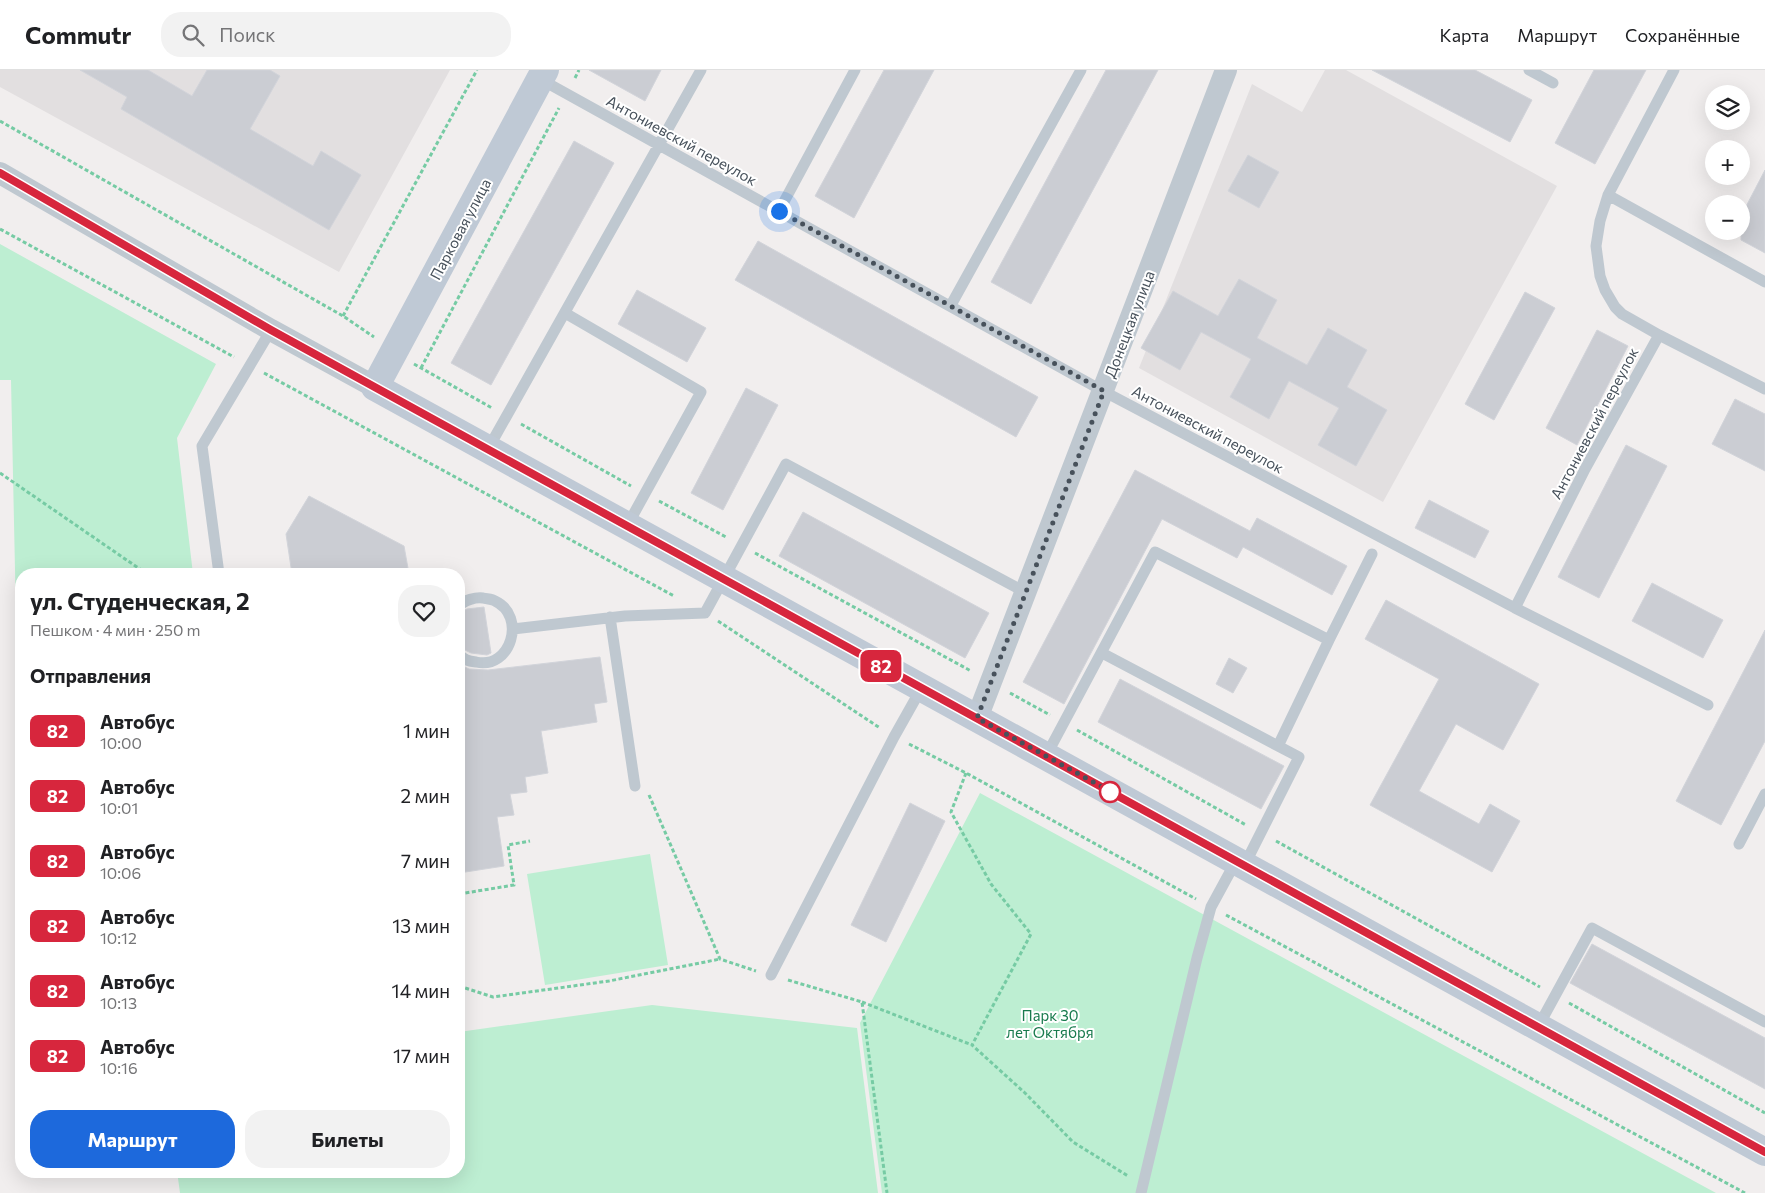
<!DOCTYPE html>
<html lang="ru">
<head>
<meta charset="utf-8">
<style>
	body { margin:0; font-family:Commissioner,sans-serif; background:#f2f2f2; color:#202124; height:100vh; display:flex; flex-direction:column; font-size:19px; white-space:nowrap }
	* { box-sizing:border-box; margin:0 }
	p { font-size:16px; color:#757577 }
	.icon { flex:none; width:28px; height:28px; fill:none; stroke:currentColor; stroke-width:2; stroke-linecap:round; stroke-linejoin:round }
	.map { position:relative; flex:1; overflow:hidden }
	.details { position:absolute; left:15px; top:498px; width:450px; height:610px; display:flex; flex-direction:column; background:#fff; border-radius:20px; box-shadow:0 5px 20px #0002 }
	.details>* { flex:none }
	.badge { padding:0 10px; border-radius:8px; font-size:18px; line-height:32px }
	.controls { position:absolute; left:1705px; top:15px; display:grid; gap:10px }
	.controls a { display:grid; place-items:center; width:45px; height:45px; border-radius:50%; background:#fff; box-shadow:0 5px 20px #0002; font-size:25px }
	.you { position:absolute; width:25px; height:25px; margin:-12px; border:4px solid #fff; border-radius:50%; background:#1a73e8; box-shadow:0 0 0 8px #1a73e833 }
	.map>.badge { position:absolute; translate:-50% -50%; box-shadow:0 0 0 2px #fff }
	h2 { padding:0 15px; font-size:19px; line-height:45px }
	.round { display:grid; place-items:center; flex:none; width:52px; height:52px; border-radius:20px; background:#f2f2f2 }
	.summary { display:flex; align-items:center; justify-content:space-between; height:85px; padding:0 15px }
	h1 { font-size:24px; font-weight:700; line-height:38px }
	.cta { display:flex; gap:10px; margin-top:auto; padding:10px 15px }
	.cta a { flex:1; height:58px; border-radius:20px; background:#1d69dc; color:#fff; font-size:20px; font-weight:700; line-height:58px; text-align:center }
	.cta a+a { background:#f2f2f2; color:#202124 }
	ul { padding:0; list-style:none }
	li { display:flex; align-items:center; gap:15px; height:65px; padding:0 15px }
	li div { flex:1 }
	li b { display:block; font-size:19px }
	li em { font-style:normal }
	li .badge { min-width:55px; font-weight:700; text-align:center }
	header { display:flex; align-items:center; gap:30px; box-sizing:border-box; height:70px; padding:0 25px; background:#fff; border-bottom:1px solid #e0e0e0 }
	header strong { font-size:24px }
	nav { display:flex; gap:28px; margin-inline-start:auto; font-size:18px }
	.search { width:350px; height:45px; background:#f2f2f2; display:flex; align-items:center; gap:12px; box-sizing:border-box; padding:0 18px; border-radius:20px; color:#757577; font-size:19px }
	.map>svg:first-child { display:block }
	.education { fill:#e2dfe0 }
	.green { fill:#bdeed2 }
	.building { fill:#cbcdd3; stroke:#d2d4da }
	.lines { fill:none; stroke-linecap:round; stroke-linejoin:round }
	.path { stroke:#76cba4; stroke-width:3; stroke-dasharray:4 2.5; stroke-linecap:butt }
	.lane { stroke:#bfc8d0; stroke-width:11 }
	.street { stroke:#bfc8d0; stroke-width:22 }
	.secondary { stroke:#bfc9d5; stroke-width:28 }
	.line-casing { stroke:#fff; stroke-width:11 }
	.line { stroke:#d7263d; stroke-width:8 }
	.walk { stroke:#47515b; stroke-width:5; stroke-dasharray:0 9 }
	.stop-dot { fill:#fff; stroke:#d7263d; stroke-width:2.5 }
	.labels { text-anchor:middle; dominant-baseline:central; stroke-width:4; stroke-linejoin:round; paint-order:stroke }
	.street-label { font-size:15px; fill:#47515b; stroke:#fff }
	.park-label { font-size:15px; fill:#197b4e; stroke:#fff }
</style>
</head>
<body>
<header>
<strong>Commutr</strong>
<div class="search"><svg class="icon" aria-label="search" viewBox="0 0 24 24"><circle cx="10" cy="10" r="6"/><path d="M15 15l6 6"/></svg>Поиск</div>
<nav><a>Карта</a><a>Маршрут</a><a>Сохранённые</a></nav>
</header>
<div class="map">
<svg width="1765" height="1123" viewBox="0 0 1765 1123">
	<rect width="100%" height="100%" fill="#f1eeee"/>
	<path class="education" d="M0,0H450L339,202L0,17Z
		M1325,0H1346L1557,116L1383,432L1139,298L1252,14L1302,42Z"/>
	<path class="green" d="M0,174L216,294L177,368L193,504H21V737H20L11,310H0Z
		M980,723L1716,1123H882L860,953Z
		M650,784L668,895L545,915L527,804Z
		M652,935L857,958L878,1123H180L177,1101H459V962Z"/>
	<path class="building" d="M80,0H148L192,26L207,0H270L280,6L250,59L313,96L321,81L361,105L329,160L121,39L127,27Z
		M589,0H661L645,31Z
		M884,0H934L854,148L815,126Z
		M1106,0H1158L1031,234L991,212Z
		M1372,0H1475L1532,30L1510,72Z
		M1594,0H1646L1595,94L1555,73Z
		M574,71L614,93L491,315L451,293Z
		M1248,85L1279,102L1259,138L1228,121Z
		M1765,100V183L1741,170V146Z
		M758,171L1038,327L1016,367L735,210Z
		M1239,209L1277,230L1257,268L1307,295L1328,258L1367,280L1347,317L1387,340L1356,396L1318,375L1339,338L1289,311L1269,349L1230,327L1251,289L1201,262L1180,300L1141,278L1173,221L1218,246Z
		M637,220L706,258L687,292L618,254Z
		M1525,222L1555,238L1494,350L1465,334Z
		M1597,260L1628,276L1577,375L1546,358Z
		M746,318L778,335L723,440L691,423Z
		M1735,329L1765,344V401L1712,374Z
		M1626,375L1667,396L1599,528L1558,507Z
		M1135,400L1250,461L1257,448L1347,496L1332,525L1243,477L1237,488L1162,449L1064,634L1023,612Z
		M309,426L404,476L409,504H292L286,464Z
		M1429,430L1489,461L1475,488L1415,458Z
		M803,442L989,543L965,588L779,486Z
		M1652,513L1723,550L1703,588L1632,551Z
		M1386,530L1539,614L1503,680L1456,654L1419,721L1479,754L1490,734L1520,751L1492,802L1370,735L1439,609L1365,569Z
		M484,537L491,583L487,585L471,583L459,577V543L467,539Z
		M1765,560V671L1721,755L1676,731Z
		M600,587L607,632L594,634L597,652L541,661L548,703L525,707L527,722L510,724L514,745L497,747L504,796L459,803V594L469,599L488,600Z
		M1229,588L1247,598L1233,623L1216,614Z
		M1120,609L1284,696L1261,739L1098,652Z
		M910,733L945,751L886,872L851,855Z
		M1592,874L1765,968V1019L1570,913Z"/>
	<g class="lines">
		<path class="path" d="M575,8L579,0
			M0,51L343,246L374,267
			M0,159L234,287
			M343,246L477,0
			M414,294L492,338
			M421,298L559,38
			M264,303L674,526
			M521,354L631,416
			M0,403L147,504
			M659,431L726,467
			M755,483L971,601
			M718,551L880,658
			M1010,623L1050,645
			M1077,660L1246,755
			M909,674L966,703L1196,829
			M966,703L951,742L991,814L1031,864L972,975L1025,1023L1073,1072L1128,1106
			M649,725L720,889L756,901
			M1276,771L1540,917
			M459,824L514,815L508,775L530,771
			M1226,845L1745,1123
			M788,910L862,932L887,1123
			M459,916L493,927L609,911L720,889
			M862,932L972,975
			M1569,933L1765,1043"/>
		<path class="lane" d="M1529,0L1553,13
			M1674,0L1608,125L1600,151L1596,176L1600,206L1605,220L1615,237L1622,244L1659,265L1765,319
			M540,9L1103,321L1515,538L1585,399L1659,265
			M1608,125L1765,212
			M779,141L855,0
			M951,235L1081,0
			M565,243L701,322L627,456
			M488,379L701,0
			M219,504L202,376L271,260
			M459,536C464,530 476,527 483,528C487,529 492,529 495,531C527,546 511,600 476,592C468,591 464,590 459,584
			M1515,538L1708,635
			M610,547L635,716
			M513,559L625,546L705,543L786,394L1025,522
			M1102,583L1299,687L1244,796
			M1278,676L1329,570
			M1046,686L1155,482L1329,570L1372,484
			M1739,774L1765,724
			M771,905L894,667L921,619
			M1538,957L1592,858L1765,952
			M1141,1123L1197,888L1211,837L1236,791"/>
		<path class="street" d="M0,103L271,260L375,317
			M977,648L1226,0"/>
		<path class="secondary" d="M545,0L375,317L1765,1082"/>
	</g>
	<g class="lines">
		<g class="line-casing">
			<path id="line" d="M0,103L271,260L1765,1082"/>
		</g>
		<use href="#line" class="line"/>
		<path class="walk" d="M779,141L1104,321L977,648L1115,724L1110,722"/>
	</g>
	<circle class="stop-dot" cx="1110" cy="722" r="10"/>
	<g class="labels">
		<g class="street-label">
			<text transform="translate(682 70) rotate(29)">Антониевский переулок</text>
			<text transform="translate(460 159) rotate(-62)">Парковая улица</text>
			<text transform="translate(1129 254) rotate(-69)">Донецкая улица</text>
			<text transform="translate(1594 353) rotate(-62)">Антониевский переулок</text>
			<text transform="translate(1208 359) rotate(28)">Антониевский переулок</text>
		</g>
		<g class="park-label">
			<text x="1050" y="945">Парк 30<tspan x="1050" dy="17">лет Октября</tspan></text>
		</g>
	</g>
</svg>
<div class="controls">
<a><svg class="icon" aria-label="layers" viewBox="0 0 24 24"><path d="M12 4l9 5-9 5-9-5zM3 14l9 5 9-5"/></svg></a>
<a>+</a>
<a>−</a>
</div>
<div class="you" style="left:779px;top:141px"></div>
<b class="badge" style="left:881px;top:596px;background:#d7263d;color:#fff">82</b>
<section class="details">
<div class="summary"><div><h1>ул. Студенческая, 2</h1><p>Пешком · 4 мин · 250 m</p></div><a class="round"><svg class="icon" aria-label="heart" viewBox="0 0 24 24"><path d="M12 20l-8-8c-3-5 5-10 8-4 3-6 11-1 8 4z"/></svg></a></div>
<h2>Отправления</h2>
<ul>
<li><span class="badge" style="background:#d7263d;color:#fff">82</span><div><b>Автобус</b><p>10:00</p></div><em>1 мин</em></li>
<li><span class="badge" style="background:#d7263d;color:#fff">82</span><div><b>Автобус</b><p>10:01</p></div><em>2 мин</em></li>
<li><span class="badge" style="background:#d7263d;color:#fff">82</span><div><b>Автобус</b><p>10:06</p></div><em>7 мин</em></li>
<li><span class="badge" style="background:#d7263d;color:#fff">82</span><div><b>Автобус</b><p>10:12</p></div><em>13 мин</em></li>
<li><span class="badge" style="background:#d7263d;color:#fff">82</span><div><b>Автобус</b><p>10:13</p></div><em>14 мин</em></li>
<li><span class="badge" style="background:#d7263d;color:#fff">82</span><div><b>Автобус</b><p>10:16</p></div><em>17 мин</em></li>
</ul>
<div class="cta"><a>Маршрут</a><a>Билеты</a></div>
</section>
</div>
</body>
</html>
